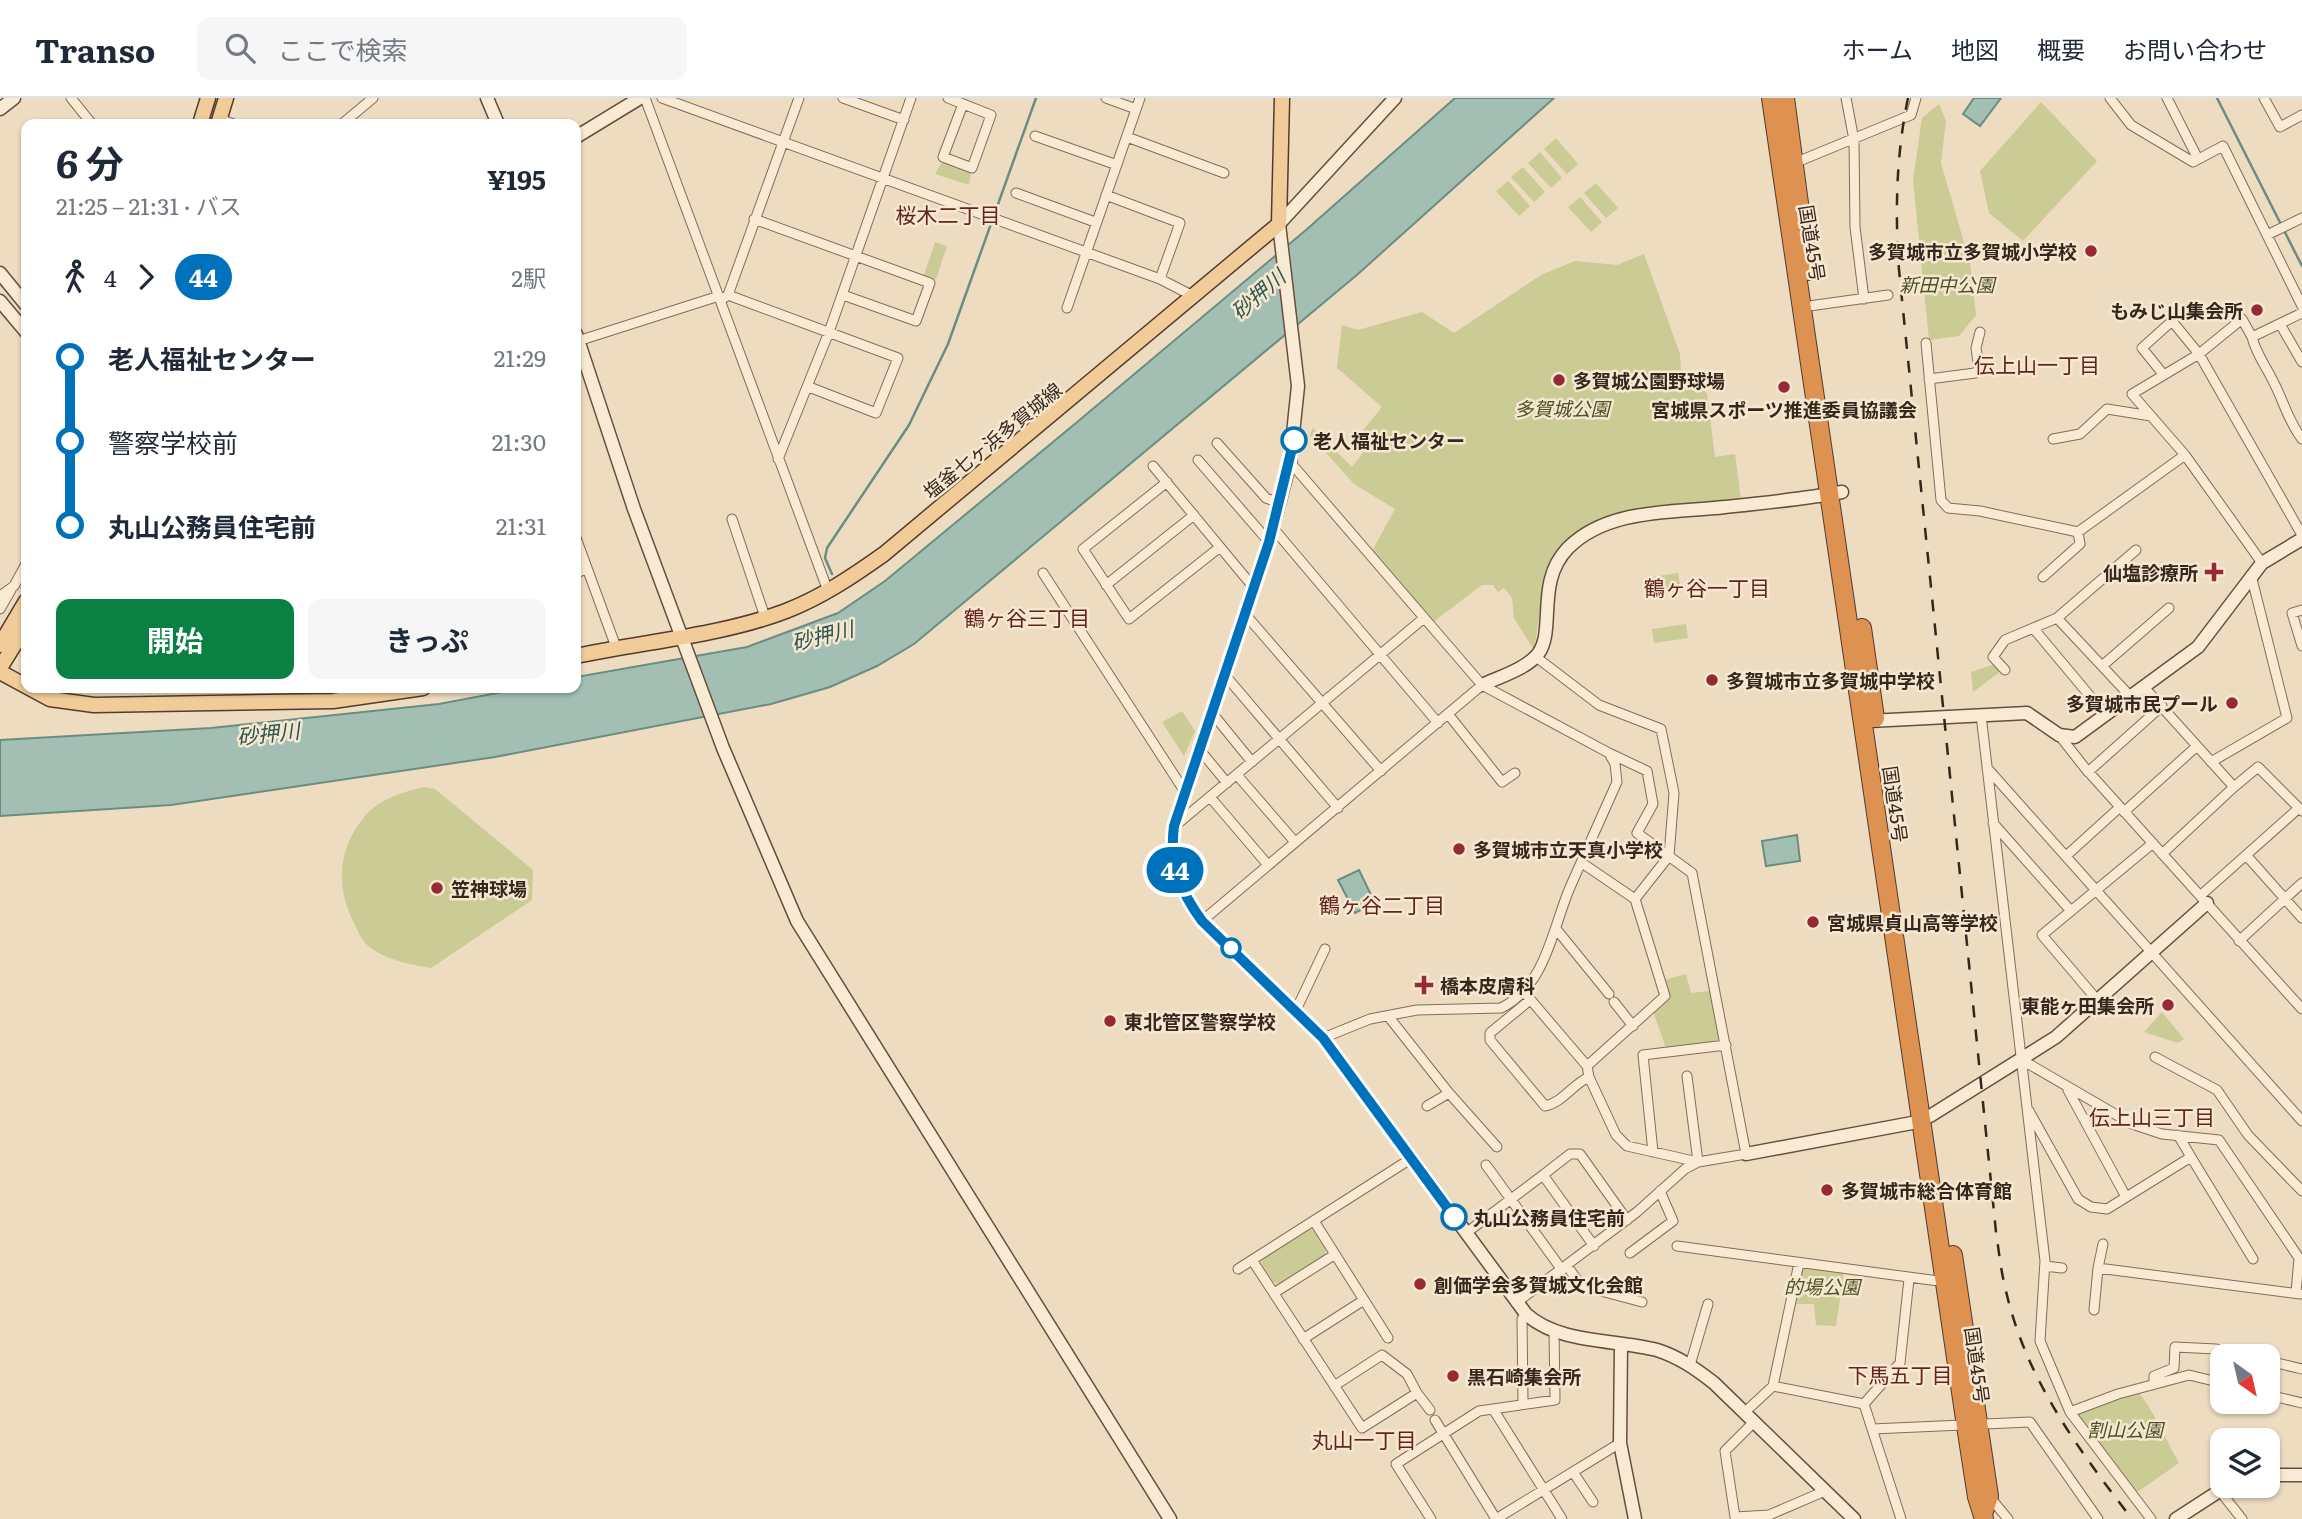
<!DOCTYPE html>
<html lang="ja">
<head>
<meta charset="utf-8">
<style>
	body { margin:0; font-family:Literata,"Noto Sans JP",serif; background:#f6f6f7; color:#1f2937; height:100vh; display:flex; flex-direction:column; font-size:26px; white-space:nowrap }
	* { box-sizing:border-box; margin:0 }
	p { font-size:23px; color:#747a83 }
	.icon { flex:none; width:38px; height:38px; fill:none; stroke:currentColor; stroke-width:2; stroke-linecap:round; stroke-linejoin:round }
	.map { position:relative; flex:1; overflow:hidden }
	.side { position:absolute; left:21px; top:21px; width:560px; height:574px; display:flex; flex-direction:column; background:#fff; border-radius:14px; box-shadow:0 2px 5px #0004 }
	.side>* { flex:none }
	.badge { padding:0 14px; border-radius:23px; font-size:24px; line-height:46px }
	.needle { width:46px; rotate:146deg }
	.controls { position:absolute; left:2210px; top:1246px; display:grid; gap:14px }
	.controls a { display:grid; place-items:center; width:70px; height:70px; border-radius:14px; background:#fff; box-shadow:0 2px 5px #0004; font-size:35px }
	.map>.badge { position:absolute; translate:-50% -50%; box-shadow:0 0 0 4px #fff }
	.legs { display:flex; align-items:center; gap:10px; height:77px; padding:0 35px; font-size:23px }
	.legs p { margin-inline-start:auto }
	.summary { display:flex; align-items:center; justify-content:space-between; height:119px; padding:0 35px }
	h1 { font-size:38px; font-weight:700; line-height:52px }
	.action { display:flex; gap:14px; margin-top:auto; padding:14px 35px }
	.action a { flex:1; height:80px; border-radius:14px; background:#0b8043; color:#fff; font-size:28px; font-weight:700; line-height:80px; text-align:center }
	.action a+a { background:#f6f6f7; color:#1f2937 }
	ul { padding:0 35px; list-style:none }
	li { display:flex; align-items:center; gap:24px; height:84px; font-size:26px }
	li i { display:grid; place-items:center; width:10px; height:100%; margin:0 9px; background:currentColor }
	li i::after { content:''; width:18px; height:18px; margin:-9px; border:5px solid; border-radius:50%; background:#fff }
	li p { margin-inline-start:auto }
	li:first-child i { background:linear-gradient(#0000 50%,currentColor 0) }
	li:last-child i { background:linear-gradient(currentColor 50%,#0000 0) }
	header { display:flex; align-items:center; gap:42px; box-sizing:border-box; height:98px; padding:0 35px; background:#fff; border-bottom:2px solid #e0e1e3 }
	header strong { font-size:33px }
	nav { display:flex; gap:38px; margin-inline-start:auto; font-size:24px }
	.search { width:490px; height:63px; background:#f6f6f7; display:flex; align-items:center; gap:18px; box-sizing:border-box; padding:0 24px; border-radius:14px; color:#747a83; font-size:26px }
	.map>svg:first-child { display:block }
	.green { fill:#cacb95 }
	.water { fill:#a3bfb4; stroke:#6b8d81; stroke-width:2 }
	.lines { fill:none; stroke-linecap:round; stroke-linejoin:round }
	.stream { stroke:#6b8d81; stroke-width:2.5 }
	.street-casing { stroke:#866c59; stroke-width:11 }
	.secondary-casing { stroke:#684e3c; stroke-width:15 }
	.primary-casing { stroke:#543b2d; stroke-width:17 }
	.highway-casing { stroke:#543b2d; stroke-width:20 }
	.street { stroke:#f8ead3; stroke-width:9 }
	.secondary { stroke:#f8ead3; stroke-width:12 }
	.primary { stroke:#f1cc98; stroke-width:14 }
	.highway { stroke:#dd9251; stroke-width:18 }
	.rail { stroke:#36271d; stroke-width:2.5; stroke-dasharray:12 12; stroke-linecap:butt }
	.line-1-casing { stroke:#fff; stroke-width:16 }
	.line-1 { stroke:#0072bc; stroke-width:10 }
	.poi-dot { fill:#952934; stroke:#f5e7d0; stroke-width:2.5 }
	.stop-1-dot { fill:#fff; stroke:#0072bc; stroke-width:3.5 }
	.labels { text-anchor:middle; dominant-baseline:central; stroke-width:5; stroke-linejoin:round; paint-order:stroke }
	.street-label { font-size:19px; fill:#36271d; stroke:#f5e7d0 }
	.poi-label { font-size:19px; font-weight:bold; fill:#36271d; stroke:#f5e7d0; text-anchor:start }
	.park-label { font-size:19px; font-style:italic; fill:#4b5224; stroke:#f5e7d0 }
	.stop-label { font-size:19px; font-weight:bold; fill:#36271d; stroke:#f5e7d0; text-anchor:start }
	.neighbourhood-label { font-size:21px; fill:#62241d; stroke:#f5e7d0 }
	.water-label { font-size:21px; font-style:italic; fill:#2c564f; stroke:#f5e7d0 }
</style>
</head>
<body>
<header>
<strong>Transo</strong>
<div class="search"><svg class="icon" aria-label="search" viewBox="0 0 24 24"><circle cx="10" cy="10" r="6"/><path d="M15 15l6 6"/></svg>ここで検索</div>
<nav><a>ホーム</a><a>地図</a><a>概要</a><a>お問い合わせ</a></nav>
</header>
<div class="map">
<svg width="2302" height="1421" viewBox="0 0 2302 1421">
	<rect width="100%" height="100%" fill="#eddcc0"/>
	<path class="green" d="M2041,4L2097,63L2023,143L1989,115L1980,73Z
		M1939,6L1946,23L1941,65L1970,165L1976,217L1959,238L1929,242L1913,82L1922,20Z
		M1556,40L1578,66L1567,76L1544,51Z
		M1540,54L1562,80L1551,90L1528,65Z
		M942,64L971,75L969,87L935,76Z
		M1523,69L1545,94L1534,104L1511,79Z
		M1508,83L1530,108L1519,118L1496,93Z
		M1596,85L1618,110L1606,120L1584,95Z
		M1580,99L1602,124L1591,134L1568,109Z
		M935,144L947,148L936,181L924,177Z
		M1644,156L1680,256L1681,275L1707,295L1715,359L1735,356L1741,402L1589,430L1544,486L1534,552L1514,520L1512,500L1504,490L1498,494L1493,487H1482L1433,524L1372,453L1395,411L1354,386L1310,337L1313,330L1352,369L1369,347L1360,336L1382,309L1337,270L1342,227L1358,232L1422,214L1454,235L1541,177L1575,163L1617,167Z
		M1678,475L1681,492L1648,497L1645,480Z
		M1686,526L1688,540L1654,545L1652,531Z
		M1995,566L2001,573L1973,594L1971,574Z
		M1182,613L1195,633L1184,658L1162,624Z
		M424,689L435,691L533,772L532,802L431,870C408,866 384,862 366,846C361,841 358,833 355,827C335,790 337,750 366,717C381,700 404,694 424,689Z
		M1686,876L1691,895L1710,893L1719,943L1666,950L1654,916L1667,899L1665,882Z
		M2162,914L2184,941L2178,945L2144,934Z
		M1307,1131L1313,1132L1326,1152L1324,1158L1280,1186L1273,1184L1261,1165L1263,1159Z
		M1799,1165L1844,1172L1836,1228L1816,1227L1814,1206H1790Z
		M2136,1291C2155,1314 2164,1339 2179,1365L2133,1397L2070,1314Z"/>
	<path class="water" d="M1455,0H1554L1358,176L914,546L877,568L830,589L771,606L495,659L171,707L0,718V642L211,630L439,606L523,590H576V579L747,549L838,515L885,483L1076,325L1306,132Z
		M1974,0H2001L1980,28L1963,16Z
		M1797,737L1800,763L1766,768L1762,743Z
		M1359,772L1375,805L1355,815L1338,782Z"/>
	<g class="lines">
		<path class="stream" d="M2217,0L2302,168
			M832,476L825,460L827,450L909,327L948,246L1036,0"/>
		<g class="street-casing">
			<path id="street" d="M71,0L92,26
				M645,0L828,493
				M662,0L1160,181L1193,198
				M843,0L904,22
				M948,0L991,17L972,70L943,59L963,6
				M1106,0L1136,11
				M1846,0L1854,42L1855,129L1864,201
				M2110,0L2131,27L2193,64L2223,48L2302,208
				M2167,0L2198,61
				M2264,0L2280,29L2302,17
				M220,21L233,26
				M342,26L373,0
				M1035,38L1117,67
				M1127,39L1224,75
				M1792,66L1911,17L1916,0
				M1016,95L1095,124
				M1106,97L1180,125L1160,181
				M754,121L930,185L916,223L843,197
				M2267,137L2302,120
				M728,197L898,260L876,315L809,289
				M724,200L728,197L799,0
				M1802,209L1888,197
				M1067,210L1140,0
				M2280,226L2302,264
				M2252,239C2256,256 2266,268 2274,285C2284,304 2288,323 2302,341
				M578,243L719,198
				M1926,245L1941,402L1948,410L1980,413L2078,434L2185,357L2132,296L2199,256L2242,221L2252,239L2302,215
				M2163,276L2142,250L2172,223L2199,256L2302,437
				M1929,281L1975,275L1979,271L1976,250L1980,234
				M2053,341L2080,336L2107,311L2151,318
				M1217,345L1266,400L1280,405
				M2185,357L2262,465
				M778,361L829,234L911,0
				M1198,362L1269,444
				M1290,364L1482,587L1609,655L1615,666L1617,684C1602,718 1586,753 1571,787C1552,830 1547,887 1501,910L1417,912L1370,921L1323,940
				M1153,368L1254,490
				M1167,384L1083,451L1129,521L1220,449
				M732,421L765,519
				M1273,430L1438,625
				M576,440L616,549
				M1043,475L1185,694
				M576,476L586,470
				M2043,479L2080,446L2078,434
				M1106,487L1194,417
				M0,498L14,488L26,466
				M0,511L11,492
				M2302,512L2292,515L2302,548
				M1245,516L1381,673
				M2033,530L2105,616
				M1536,559L1599,607L1661,631L1674,695L1669,758L1635,801
				M2102,568L2169,510
				M2005,572L1993,559L2005,542L2057,520
				M1224,576L1338,710
				M2143,588L2234,689L2258,669L2302,713
				M2130,598L2057,520L2136,452
				M1212,615L1252,664
				M1448,616L1502,684L1515,675
				M1981,617L2045,1163L2040,1243L2070,1314L2151,1421
				M2059,637L2085,670L2302,911
				M1199,651L1227,685
				M2211,664L2287,620L2251,477
				M1987,670L2302,1023
				M2088,674L2162,608
				M1237,677L1295,744
				M1210,699L1268,767
				M2124,714L2197,648
				M1993,725L2071,813
				M1176,727L1424,520
				M2162,756L2234,689
				M2246,757L2302,820
				M2066,758L2120,709
				M1582,765L1635,801L1665,898L1587,968
				M2200,798L2299,710
				M1202,823L1482,587
				M1557,832L1609,896
				M2239,843L2302,785
				M1524,894L1587,968L1589,979L1616,1037L1627,1048L1698,1064L1687,978
				M1530,902L1490,935V942L1545,1008C1562,1005 1573,986 1589,979
				M2098,903L2042,837L2153,745
				M1614,904L1633,928
				M1296,912L1325,851
				M1388,918L1449,995L1427,1008
				M2155,959L2217,992L2248,1037L2302,1093
				M2022,962L2132,1026L2162,1036L2219,1042L2299,1160L2296,1195
				M2068,992L2126,1099
				M1449,995L1497,1049
				M2029,1013L2078,1101L2091,1109L2107,1111L2191,1059L2178,1037
				M1653,1054L1643,957L1726,947
				M2191,1059L2253,1161
				M1486,1067L1562,1172
				M1543,1077L1570,1056H1580L1627,1122
				M1466,1135L1543,1077L1594,1148
				M1677,1148L1946,1184
				M1630,1155L1673,1123L1660,1093
				M1567,1168L1582,1188L1642,1204
				M2045,1168L2062,1170
				M2098,1170L2103,1146
				M1238,1171L1252,1162
				M1274,1195L1334,1157
				M1364,1202L1388,1240
				M1516,1205L1637,1114L1685,1071L1698,1064L1746,1056L1692,775L1637,735L1653,706L1647,673L1609,655
				M2094,1212L2098,1170L2300,1196
				M1303,1241L1364,1202L1314,1123
				M2268,1263L2302,1271
				M1690,1267L1708,1206
				M2154,1286V1278L2174,1270L2175,1249L2216,1251L2246,1258
				M1334,1288L1382,1257L1407,1276L1417,1295L1362,1330L1252,1162L1412,1060
				M1773,1288L1799,1165
				M1417,1295L1430,1312
				M2268,1297L2302,1305
				M1523,1305L1522,1221L1526,1216
				M1864,1306L1900,1265L1909,1181
				M1493,1311L1562,1421
				M1745,1314L1773,1288L1864,1306L1901,1421
				M2070,1314L2118,1296L2189,1277L2222,1285
				M1435,1322L1496,1421
				M1754,1324L1725,1353L1735,1419L1769,1417L1825,1393
				M1872,1331L2030,1324L2098,1421
				M1573,1374L1593,1404
				M2219,1392L2242,1421
				M1989,1398L2008,1421
				M1431,1421L1396,1366L1479,1313L1555,1302L1554,1233
				M1496,1421L1620,1345"/>
		</g>
		<g class="secondary-casing">
			<path id="secondary" d="M487,0L498,26
				M1395,0L1279,126L1298,288L1290,364L1269,444L1174,728C1169,765 1180,794 1202,823L1323,940L1526,1216C1559,1246 1615,1241 1657,1252C1679,1259 1696,1271 1714,1285L1854,1421
				M0,11L14,0
				M576,39L640,0
				M0,175L26,207
				M0,203L26,234
				M576,236L634,411L723,650L797,823L1170,1421
				M1482,587C1499,579 1526,571 1538,556C1556,532 1535,484 1568,450C1608,410 1673,415 1725,409C1764,405 1804,401 1842,394
				M1869,623L2027,615L2059,637L2075,639L2198,549L2262,465L2302,441
				M1746,1056L1912,1025L1930,1018L2056,939L2207,805
				M1621,1246L1620,1345L1635,1421
				M2268,1377H2302
				M2176,1421L2227,1388"/>
		</g>
		<g class="primary-casing">
			<path id="primary" d="M200,26L208,0
				M218,26L226,0
				M0,547L26,503
				M576,558C645,543 720,538 786,513C822,499 853,478 884,456L1279,126L1282,0
				M0,570L26,528
				M0,574L50,601L94,607L333,603L423,590"/>
		</g>
		<g class="highway-casing">
			<path id="highway" d="M1771,0L1966,1328L1977,1399L1984,1421
				M1785,0L1808,173
				M1862,530L1875,620
				M1953,1157L1989,1398L1983,1416"/>
		</g>
		<use href="#street" class="street"/>
		<use href="#secondary" class="secondary"/>
		<use href="#primary" class="primary"/>
		<use href="#highway" class="highway"/>
		<path class="rail" d="M1908,0C1896,58 1895,114 1899,172L1996,1134C1999,1154 2001,1174 2006,1193C2026,1281 2078,1351 2132,1421"/>
	</g>
	<g class="lines">
		<g class="line-1-casing">
			<path id="line-1" d="M1294,342L1269,444L1174,728C1169,765 1180,793 1202,823L1323,940L1454,1119"/>
		</g>
		<use href="#line-1" class="line-1"/>
	</g>
	<g class="poi-dot">
		<circle cx="2091" cy="153" r="7"/>
		<circle cx="2257" cy="212" r="7"/>
		<circle cx="1559" cy="282" r="7"/>
		<circle cx="1784" cy="289" r="7"/>
		<path d="M2210.5 463.5h7v7h7v7h-7v7h-7v-7h-7v-7h7z"/>
		<circle cx="1712" cy="582" r="7"/>
		<circle cx="2232" cy="605" r="7"/>
		<circle cx="1459" cy="751" r="7"/>
		<circle cx="437" cy="790" r="7"/>
		<circle cx="1813" cy="824" r="7"/>
		<path d="M1420.5 876.5h7v7h7v7h-7v7h-7v-7h-7v-7h7z"/>
		<circle cx="2168" cy="907" r="7"/>
		<circle cx="1110" cy="923" r="7"/>
		<circle cx="1827" cy="1092" r="7"/>
		<circle cx="1420" cy="1186" r="7"/>
		<circle cx="1453" cy="1278" r="7"/>
	</g>
	<g class="stop-1-dot">
		<circle cx="1294" cy="342" r="12"/>
		<circle cx="1231" cy="850" r="9"/>
		<circle cx="1454" cy="1119" r="12"/>
	</g>
	<g class="labels">
		<g class="street-label">
			<text transform="translate(1813 145) rotate(81)">国道45号</text>
			<text transform="translate(992 342) rotate(-39)">塩釜七ヶ浜多賀城線</text>
			<text transform="translate(1896 706) rotate(82)">国道45号</text>
			<text transform="translate(1978 1267) rotate(82)">国道45号</text>
		</g>
		<g class="poi-label">
			<text x="2077" y="153" text-anchor="end">多賀城市立多賀城小学校</text>
			<text x="2243" y="212" text-anchor="end">もみじ山集会所</text>
			<text x="1573" y="282">多賀城公園野球場</text>
			<text x="1784" y="311" text-anchor="middle">宮城県スポーツ推進委員協議会</text>
			<text x="2198" y="474" text-anchor="end">仙塩診療所</text>
			<text x="1726" y="582">多賀城市立多賀城中学校</text>
			<text x="2218" y="605" text-anchor="end">多賀城市民プール</text>
			<text x="1473" y="751">多賀城市立天真小学校</text>
			<text x="451" y="790">笠神球場</text>
			<text x="1827" y="824">宮城県貞山高等学校</text>
			<text x="1440" y="887">橋本皮膚科</text>
			<text x="2154" y="907" text-anchor="end">東能ヶ田集会所</text>
			<text x="1124" y="923">東北管区警察学校</text>
			<text x="1841" y="1092">多賀城市総合体育館</text>
			<text x="1434" y="1186">創価学会多賀城文化会館</text>
			<text x="1467" y="1278">黒石崎集会所</text>
		</g>
		<g class="park-label">
			<text x="1947" y="186">新田中公園</text>
			<text x="1562" y="310">多賀城公園</text>
			<text x="1822" y="1188">的場公園</text>
			<text x="2125" y="1331">割山公園</text>
		</g>
		<g class="stop-label">
			<text x="1313" y="342">老人福祉センター</text>
			<text x="1473" y="1119">丸山公務員住宅前</text>
		</g>
		<g class="neighbourhood-label">
			<text x="948" y="115">桜木二丁目</text>
			<text x="2037" y="265">伝上山一丁目</text>
			<text x="1707" y="488">鶴ヶ谷一丁目</text>
			<text x="1027" y="518">鶴ヶ谷三丁目</text>
			<text x="1382" y="805">鶴ヶ谷二丁目</text>
			<text x="2152" y="1017">伝上山三丁目</text>
			<text x="1900" y="1275">下馬五丁目</text>
			<text x="1364" y="1340">丸山一丁目</text>
		</g>
		<g class="water-label">
			<text transform="translate(1257 195) rotate(-41)">砂押川</text>
			<text transform="translate(822 536) rotate(-14)">砂押川</text>
			<text transform="translate(268 634) rotate(-6)">砂押川</text>
		</g>
	</g>
</svg>
<div class="controls">
<a><svg class="needle" viewBox="-14 -14 28 28"><path d="M0-13l5 13h-10z" fill="#e53935"/><path d="M0 13l5-13h-10z" fill="#747a83"/></svg></a>
<a><svg class="icon" aria-label="layers" viewBox="0 0 24 24"><path d="M12 4l9 5-9 5-9-5zM3 14l9 5 9-5"/></svg></a>
</div>
<b class="badge" style="left:1175px;top:772px;background:#0072bc;color:#fff">44</b>
<section class="side">
<div class="summary"><div><h1>6 分</h1><p>21:25 – 21:31 · バス</p></div><b>¥195</b></div>
<div class="legs"><svg class="icon" aria-label="walk" viewBox="0 0 24 24"><circle cx="13" cy="4" r="2"/><path d="M13 8l-2 6 4 7M11 14l-3 7M7 12l3-4h3l4 4"/></svg>4<svg class="icon" aria-label="forward" viewBox="0 0 24 24"><path d="M9 5l7 7-7 7"/></svg><b class="badge" style="background:#0072bc;color:#fff">44</b><p>2駅</p></div>
<ul>
<li><i style="color:#0072bc"></i><b>老人福祉センター</b><p>21:29</p></li>
<li><i style="color:#0072bc"></i><span>警察学校前</span><p>21:30</p></li>
<li><i style="color:#0072bc"></i><b>丸山公務員住宅前</b><p>21:31</p></li>
</ul>
<div class="action"><a>開始</a><a>きっぷ</a></div>
</section>
</div>
</body>
</html>
